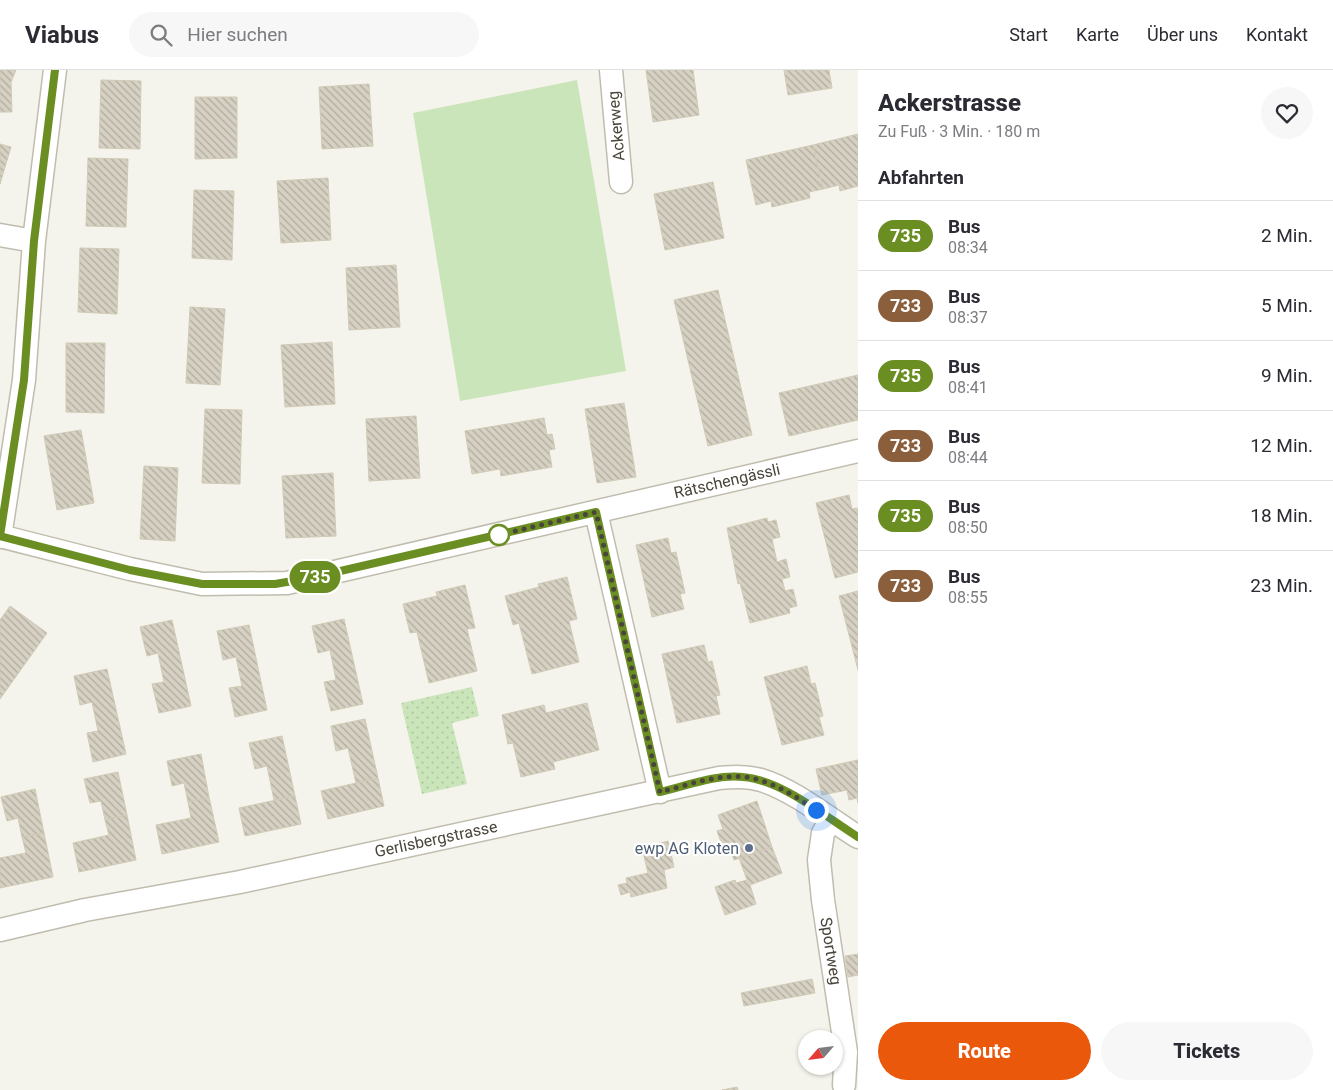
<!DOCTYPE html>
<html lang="de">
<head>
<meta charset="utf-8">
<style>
	body { margin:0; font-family:Roboto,sans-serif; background:#f7f7f7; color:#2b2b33; height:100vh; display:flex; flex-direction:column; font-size:19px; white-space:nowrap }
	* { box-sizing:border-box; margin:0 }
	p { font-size:16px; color:#7c7c81 }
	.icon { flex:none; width:28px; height:28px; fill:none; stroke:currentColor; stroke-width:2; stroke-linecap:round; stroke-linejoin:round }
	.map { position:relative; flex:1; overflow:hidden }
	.panel { display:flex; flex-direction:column; background:#fff; width:475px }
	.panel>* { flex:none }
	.badge { padding:0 10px; border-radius:16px; font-size:18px; line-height:32px }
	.needle { width:32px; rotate:242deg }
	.fabs { position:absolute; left:798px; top:960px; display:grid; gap:10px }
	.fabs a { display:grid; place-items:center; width:45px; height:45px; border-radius:50%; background:#fff; box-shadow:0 1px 4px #0004; font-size:25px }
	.you { position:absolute; width:25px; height:25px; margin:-12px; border:4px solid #fff; border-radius:50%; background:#1a73e8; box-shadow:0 0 0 8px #1a73e833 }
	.map>.badge { position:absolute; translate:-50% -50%; box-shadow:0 0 0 2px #fff }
	h2 { padding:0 20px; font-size:19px; line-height:45px }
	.round { display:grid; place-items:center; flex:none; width:52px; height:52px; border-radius:26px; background:#f7f7f7 }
	.headline { display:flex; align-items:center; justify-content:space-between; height:85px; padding:0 20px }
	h1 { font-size:24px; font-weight:800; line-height:38px }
	.cta { display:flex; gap:10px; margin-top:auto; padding:10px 20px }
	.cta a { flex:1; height:58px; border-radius:30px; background:#ea580c; color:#fff; font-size:20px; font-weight:800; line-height:58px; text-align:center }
	.cta a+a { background:#f7f7f7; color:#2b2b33 }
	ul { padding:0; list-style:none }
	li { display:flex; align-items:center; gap:15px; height:70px; padding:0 20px; border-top:1px solid #e1e1e2 }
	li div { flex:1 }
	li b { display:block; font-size:19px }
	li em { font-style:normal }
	li .badge { min-width:55px; font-weight:700; text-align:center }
	header { display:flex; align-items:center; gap:30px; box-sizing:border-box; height:70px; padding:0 25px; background:#fff; border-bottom:1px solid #e1e1e2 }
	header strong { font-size:24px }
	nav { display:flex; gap:28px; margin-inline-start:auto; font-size:18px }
	.search { width:350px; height:45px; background:#f7f7f7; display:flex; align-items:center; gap:12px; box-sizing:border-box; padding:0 18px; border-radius:28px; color:#7c7c81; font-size:19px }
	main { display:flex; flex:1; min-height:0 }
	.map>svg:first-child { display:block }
	.green { fill:#cae5b9 }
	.park { fill:url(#park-dots) }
	.building { fill:url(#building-back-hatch); stroke:#d0cab6 }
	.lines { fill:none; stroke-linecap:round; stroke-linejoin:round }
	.minor-casing { stroke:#c0bdaf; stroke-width:25 }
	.minor { stroke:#fff; stroke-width:22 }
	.line-casing { stroke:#fff; stroke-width:11 }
	.line { stroke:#6b8e23; stroke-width:8 }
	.walk { stroke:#49453a; stroke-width:5; stroke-dasharray:0 9 }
	.stop-dot { fill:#fff; stroke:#6b8e23; stroke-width:2.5 }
	.service-dot { fill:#5c6f8a; stroke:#fff; stroke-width:2 }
	.labels { text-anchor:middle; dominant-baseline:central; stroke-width:4.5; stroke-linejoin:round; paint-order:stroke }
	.street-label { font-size:16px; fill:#49453a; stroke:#fff }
	.service-label { font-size:16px; fill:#4e5e75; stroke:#fff; text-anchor:end }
</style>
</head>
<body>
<header>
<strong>Viabus</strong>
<div class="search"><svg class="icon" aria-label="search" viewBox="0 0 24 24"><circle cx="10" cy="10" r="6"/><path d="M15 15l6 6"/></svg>Hier suchen</div>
<nav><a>Start</a><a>Karte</a><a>Über uns</a><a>Kontakt</a></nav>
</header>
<main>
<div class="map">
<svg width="858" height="1020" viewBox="0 0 858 1020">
	<defs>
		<pattern id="park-dots" width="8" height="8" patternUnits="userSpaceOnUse" patternTransform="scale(1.25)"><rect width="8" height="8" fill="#cae5b9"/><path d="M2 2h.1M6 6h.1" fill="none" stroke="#afc6a0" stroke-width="1.8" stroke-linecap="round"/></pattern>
		<pattern id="building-back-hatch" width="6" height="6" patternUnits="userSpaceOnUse" patternTransform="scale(1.25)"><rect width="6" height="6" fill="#d6d1c2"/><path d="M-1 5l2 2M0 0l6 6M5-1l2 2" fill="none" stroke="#b0ab9f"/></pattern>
	</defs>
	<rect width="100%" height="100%" fill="#f5f4ec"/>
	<path class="green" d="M577,10L626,301L460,331L413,43Z"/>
	<path class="park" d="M472,617L479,646L452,653L467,714L422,724L401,633Z"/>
	<path class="building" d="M0,0H16L11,12L12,42H0Z
		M646,0H693L699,45L653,52Z
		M784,0H829L832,18L788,25Z
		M101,10L141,11L140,79L99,78Z
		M369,14L373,76L322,79L319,17Z
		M195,27H237V88L195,89Z
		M858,64V116L840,121L839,115L823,119L813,75Z
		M0,74L11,77L0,114Z
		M813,75L823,119L809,122L810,128L772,137L771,131L756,135L746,90Z
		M88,88L128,89L126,157L86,156Z
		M328,108L331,170L281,173L277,111Z
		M713,112L724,168L665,180L654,124Z
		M194,120L234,121L232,190L192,188Z
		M80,178L119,179L117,244L78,242Z
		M396,195L400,257L349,260L346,198Z
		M718,220L752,365L708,376L674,230Z
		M190,237L225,239L220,315L186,313Z
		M332,272L335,334L285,337L281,275Z
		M66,273H105L104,343L66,342Z
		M858,305V350L789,366L779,323Z
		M624,333L636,407L597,413L585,339Z
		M205,339L242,340L240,414L202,413Z
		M416,346L420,408L369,411L366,349Z
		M544,348L547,365L552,364L555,379L549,380L552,397L501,406L500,399L472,404L465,361Z
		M81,360L94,433L57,440L44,366Z
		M144,396L178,398L175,471L140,469Z
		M333,403L336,466L286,468L282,406Z
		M849,425L852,439L857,438L858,443V502L835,508L816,433Z
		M767,448L768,452L776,450L780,467L772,469L777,492L786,489L790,507L782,509L785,521L793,519L797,536L789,538L790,543L750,553L740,513L738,514L727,458Z
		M668,468L671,483L676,482L685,523L680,524L684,539L652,547L636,475Z
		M567,507L577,549L569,551L579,592L532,604L519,553L513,555L505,526L539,517L538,514Z
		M465,515L475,558L467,559L477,601L429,613L417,562L410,563L403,534L437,526L436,522Z
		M858,521V600L839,526Z
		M10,536L47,563L0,629V550Z
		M344,549L363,634L331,641L324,612L336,610L330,580L318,583L312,556Z
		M172,550L191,636L159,643L152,614L164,612L158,583L147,586L140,557Z
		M249,555L267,640L235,647L229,618L242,616L236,587L223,590L217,561Z
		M704,575L708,592L712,591L720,625L716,626L720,644L677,653L662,584Z
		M807,596L811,614L815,613L823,646L819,647L824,665L782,675L764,607Z
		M107,599L126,684L93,692L87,663L98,661L92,632L80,635L74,606Z
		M587,633L599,680L553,692L555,699L521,707L513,673L508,674L502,645L544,635L546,643Z
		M365,649L378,708L356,713L348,678L336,681L331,656Z
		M282,666L295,726L274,730L267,696L255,699L249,673Z
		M201,684L209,727L188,732L184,713L172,716L167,691Z
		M858,690V733L857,728L849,730L847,720L822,725L816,699Z
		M118,702L127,745L105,750L101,731L90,733L84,709Z
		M378,708L384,736L328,749L321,721Z
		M35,719L44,763L22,767L18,748L7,751L1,727Z
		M295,726L301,754L245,766L239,738Z
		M209,727L219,772L162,784L156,755L191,748L188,732Z
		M757,731L772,777L734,790L727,772L722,774L719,767L717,761L723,759L718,745Z
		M127,745L136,790L79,802L73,773L109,765L105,750Z
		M44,763L53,807L0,818V788L26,783L22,767Z
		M668,771L674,797L664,800L667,818L631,827L630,822L621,825L618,815L627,813L626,808L648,803L642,778Z
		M772,777L782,803L750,815L756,834L725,845L715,817L735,810L736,813L747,810L739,788Z
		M858,884V905L848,907L845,886Z
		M812,909L815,923L744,936L741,923Z
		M737,1017L738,1020H722Z"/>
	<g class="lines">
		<g class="minor-casing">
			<path id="minor" d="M611,0L621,112
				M0,165L34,171
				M596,442L660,722
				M0,466L130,499L202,514L287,513L858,381
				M0,467L24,310L34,171L55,0
				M831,750L823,763L819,790L823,830L846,982L844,1015
				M0,860L85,840L240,812L719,708C733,707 747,706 761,710C794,720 829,749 858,767"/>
		</g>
		<use href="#minor" class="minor"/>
	</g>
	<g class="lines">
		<g class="line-casing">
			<path id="line" d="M55,0L34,171L24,310L0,466L130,500L202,514H275L310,508L596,442L660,722C686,716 716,704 743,707C782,710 826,747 858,767"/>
		</g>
		<use href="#line" class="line"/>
		<path class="walk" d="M499,465L494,466L596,442L660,722C692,714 729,699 762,711C782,717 799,729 816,740"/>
	</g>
	<circle class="stop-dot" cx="499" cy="465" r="10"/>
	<circle class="service-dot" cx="749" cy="778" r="5"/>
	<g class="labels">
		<g class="street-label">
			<text transform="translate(616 56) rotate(-95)">Ackerweg</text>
			<text transform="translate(727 411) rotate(-13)">Rätschengässli</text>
			<text transform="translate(436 769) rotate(-12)">Gerlisbergstrasse</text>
			<text transform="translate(831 881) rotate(81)">Sportweg</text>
		</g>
		<g class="service-label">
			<text x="739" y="778">ewp AG Kloten</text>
		</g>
	</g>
</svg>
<div class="fabs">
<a><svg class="needle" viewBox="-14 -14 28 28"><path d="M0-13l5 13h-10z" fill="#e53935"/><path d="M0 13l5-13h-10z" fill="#7c7c81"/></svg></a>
</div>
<div class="you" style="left:816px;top:740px"></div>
<b class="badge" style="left:315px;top:507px;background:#6b8e23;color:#fff">735</b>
</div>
<section class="panel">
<div class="headline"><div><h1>Ackerstrasse</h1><p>Zu Fuß · 3 Min. · 180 m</p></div><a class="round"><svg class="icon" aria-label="heart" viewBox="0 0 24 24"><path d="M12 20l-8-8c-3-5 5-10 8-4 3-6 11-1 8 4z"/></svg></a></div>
<h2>Abfahrten</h2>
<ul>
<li><span class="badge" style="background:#6b8e23;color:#fff">735</span><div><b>Bus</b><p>08:34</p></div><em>2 Min.</em></li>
<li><span class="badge" style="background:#8b5e3c;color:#fff">733</span><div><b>Bus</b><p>08:37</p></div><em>5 Min.</em></li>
<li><span class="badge" style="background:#6b8e23;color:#fff">735</span><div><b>Bus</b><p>08:41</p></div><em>9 Min.</em></li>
<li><span class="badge" style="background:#8b5e3c;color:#fff">733</span><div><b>Bus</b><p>08:44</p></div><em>12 Min.</em></li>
<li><span class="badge" style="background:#6b8e23;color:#fff">735</span><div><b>Bus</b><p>08:50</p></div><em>18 Min.</em></li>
<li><span class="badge" style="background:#8b5e3c;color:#fff">733</span><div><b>Bus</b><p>08:55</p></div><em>23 Min.</em></li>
</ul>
<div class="cta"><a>Route</a><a>Tickets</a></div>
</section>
</main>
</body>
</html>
